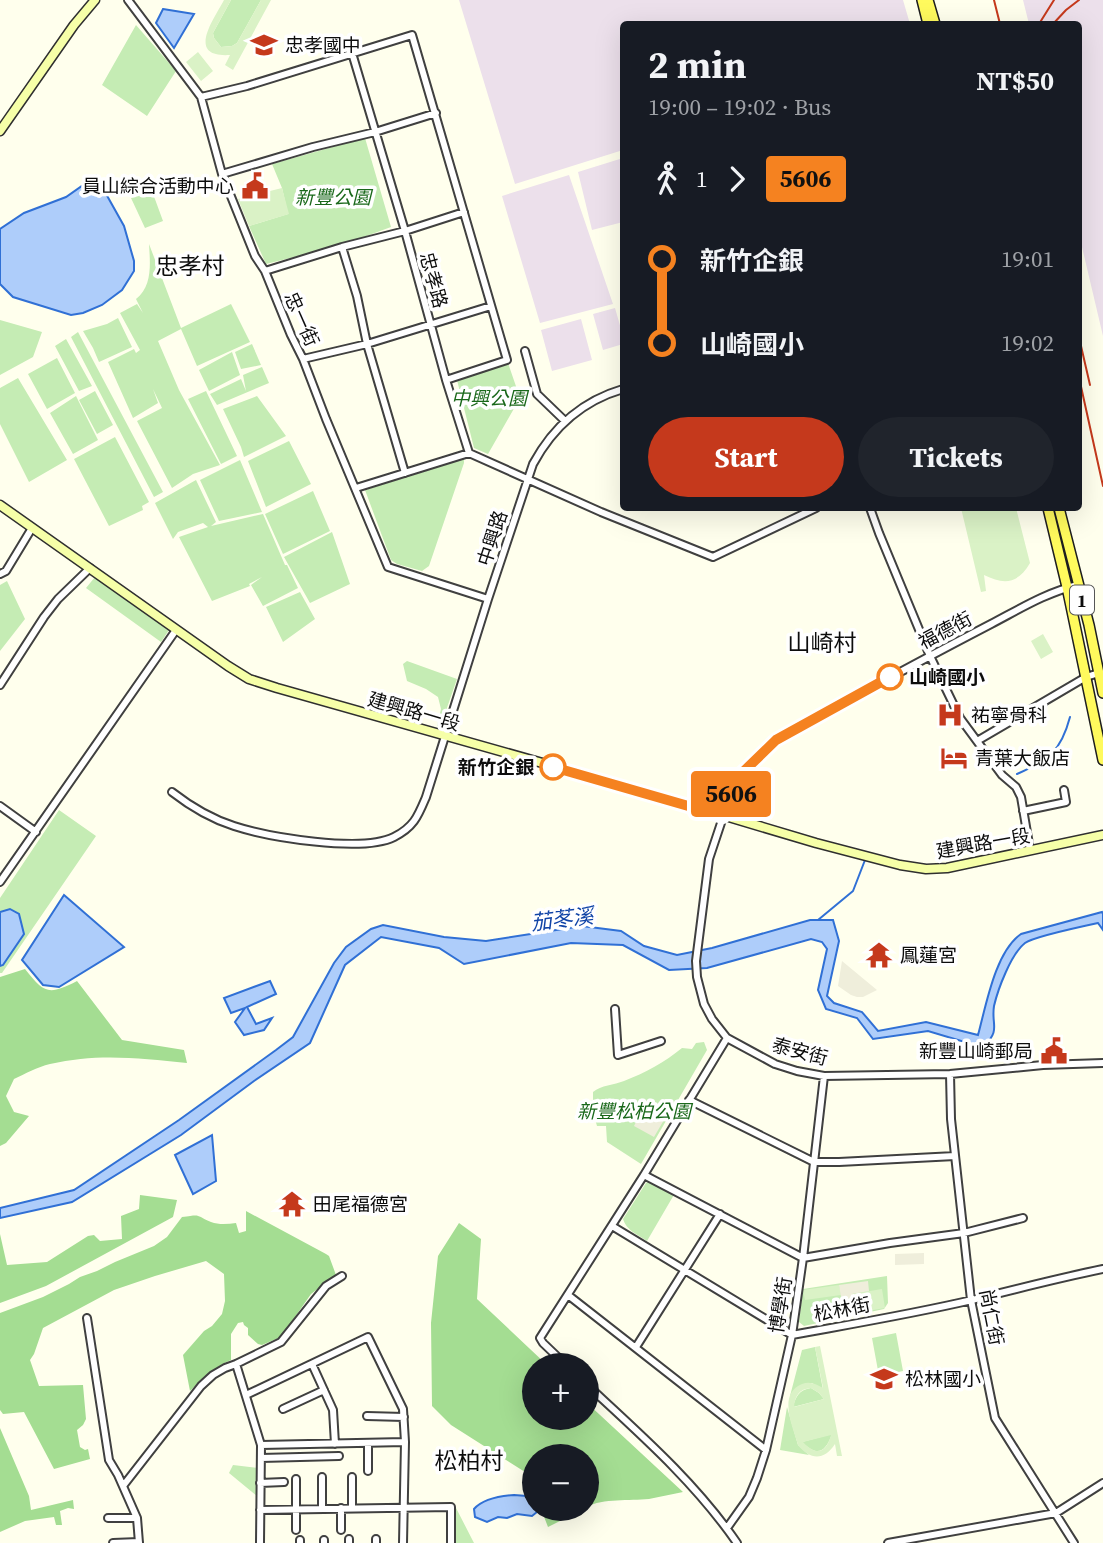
<!DOCTYPE html>
<html lang="en">
<head>
<meta charset="utf-8">
<style>
	body { margin:0; font-family:"Source Serif 4","Noto Sans TC",serif; background:#20242c; color:#f1f3f6; height:100vh; display:flex; flex-direction:column; font-size:26px; white-space:nowrap }
	* { box-sizing:border-box; margin:0 }
	p { font-size:23px; color:#9ea1a6 }
	.icon { flex:none; width:38px; height:38px; fill:none; stroke:currentColor; stroke-width:2; stroke-linecap:round; stroke-linejoin:round }
	.map { position:relative; flex:1; overflow:hidden }
	.panel { position:absolute; left:620px; top:21px; width:462px; height:490px; display:flex; flex-direction:column; background:#171b24; border-radius:7px; box-shadow:0 7px 28px #0002 }
	.panel>* { flex:none }
	.badge { padding:0 14px; border-radius:5px; font-size:24px; line-height:46px }
	.controls { position:absolute; left:522px; top:1353px; display:grid; gap:14px }
	.controls a { display:grid; place-items:center; width:77px; height:77px; border-radius:50%; background:#171b24; box-shadow:0 7px 28px #0002; font-size:35px }
	.map>.badge { position:absolute; translate:-50% -50%; box-shadow:0 0 0 4px #fff }
	.legs { display:flex; align-items:center; gap:10px; height:77px; padding:0 28px; font-size:23px }
	.legs p { margin-inline-start:auto }
	.headline { display:flex; align-items:center; justify-content:space-between; height:119px; padding:0 28px }
	h1 { font-size:38px; font-weight:700; line-height:52px }
	.button { display:flex; gap:14px; margin-top:auto; padding:14px 28px }
	.button a { flex:1; height:80px; border-radius:42px; background:#c5391c; color:#fff; font-size:28px; font-weight:700; line-height:80px; text-align:center }
	.button a+a { background:#20242c; color:#f1f3f6 }
	ul { padding:0 28px; list-style:none }
	li { display:flex; align-items:center; gap:24px; height:84px; font-size:26px }
	li i { display:grid; place-items:center; width:10px; height:100%; margin:0 9px; background:currentColor }
	li i::after { content:''; width:18px; height:18px; margin:-9px; border:5px solid; border-radius:50%; background:#171b24 }
	li p { margin-inline-start:auto }
	li:first-child i { background:linear-gradient(#0000 50%,currentColor 0) }
	li:last-child i { background:linear-gradient(currentColor 50%,#0000 0) }
	.map>svg:first-child { display:block }
	.industrial { fill:#ece0eb }
	.green { fill:#c5ecb4 }
	.forest { fill:#a4dd92 }
	.pitch { fill:#daf2c6; fill-rule:evenodd }
	.plaza { fill:#efeedb }
	.water { fill:#aecdfa; stroke:#3070d5; stroke-width:2 }
	.lines { fill:none; stroke-linecap:round; stroke-linejoin:round }
	.stream { stroke:#3070d5; stroke-width:2 }
	.street-casing { stroke:#404040; stroke-width:10 }
	.secondary-casing { stroke:#2f2f2f; stroke-width:11 }
	.primary-casing { stroke:#1e1e1e; stroke-width:12 }
	.street { stroke:#fff; stroke-width:6 }
	.secondary { stroke:#f6ffa8; stroke-width:8 }
	.primary { stroke:#fffa5d; stroke-width:9 }
	.rail { stroke:#c5391c; stroke-width:2 }
	.line-1-casing { stroke:#fff; stroke-width:16 }
	.line-1 { stroke:#f58220; stroke-width:10 }
	.stop-1-dot { fill:#fff; stroke:#f58220; stroke-width:3.5 }
	.labels { text-anchor:middle; dominant-baseline:central; stroke-width:7; stroke-linejoin:round; paint-order:stroke }
	.shield { fill:#fff; stroke:#565656; stroke-width:2 }
	.shield-label { font-size:18px; font-weight:bold; fill:#0d0d0d }
	.poi-label { font-size:19px; fill:#0d0d0d; stroke:#fff; text-anchor:start }
	.park-label { font-size:19px; font-style:italic; fill:#19681a; stroke:#fff }
	.street-label { font-size:19px; fill:#0d0d0d; stroke:#fff }
	.stop-label { font-size:19px; font-weight:bold; fill:#0d0d0d; stroke:#fff; text-anchor:start }
	.water-label { font-size:21px; font-style:italic; fill:#0f43a6; stroke:#fff }
	.quarter-label { font-size:23px; fill:#0d0d0d; stroke:#fff }
</style>
</head>
<body>
<div class="map">
<svg width="1103" height="1543" viewBox="0 0 1103 1543">
	<rect width="100%" height="100%" fill="#ffffed"/>
	<path class="industrial" d="M459,0H903L910,24H623V150L515,184Z
		M1023,0H1103V336L1078,230V24H1029Z
		M623,158V222L592,230L578,172Z
		M569,175L613,304L540,323L502,196Z
		M615,308L623,336V344L603,350L593,314Z
		M581,319L592,360L552,371L541,330Z"/>
	<path class="green" d="M231,0H261L237,43L232,46L221,47L214,38L213,33Z
		M136,25L176,71L147,116L102,85Z
		M365,138L391,227L339,246L266,264L249,226L288,214L282,188L272,164Z
		M152,191L163,221L145,228L131,198Z
		M149,244L181,328L231,304L250,342L197,366L181,329L158,341L179,390L220,465L193,474L172,488L137,421L162,408L153,389L158,403L133,418L108,362L134,349L136,353L140,350L120,313L137,304L143,313L136,299C153,286 150,262 149,244Z
		M118,318L132,347L99,362L93,348L83,331L107,324Z
		M0,320L42,332L33,357L0,375Z
		M78,332L163,492L154,497L71,337Z
		M66,339L92,386L79,391L55,346Z
		M252,344L261,365L241,369L235,352Z
		M232,352L240,375L209,391L199,370Z
		M57,358L75,393L47,409L28,374Z
		M508,363L520,398L488,454L474,448L457,380Z
		M262,367L269,383L217,405L210,394L241,379L246,391L243,375Z
		M18,378L67,460L29,482L0,424V388Z
		M95,391L113,425L97,434L79,400Z
		M206,391L237,456L221,464L188,399Z
		M76,396L98,440L73,454L50,413Z
		M257,396L286,436L244,457L241,447L223,409Z
		M115,437L149,502L142,506L143,510L109,526L74,459Z
		M289,441L311,484L266,507L248,461Z
		M464,459V463L429,566L422,571L397,564L391,560L365,490Z
		M240,460L262,512L219,521L200,480Z
		M196,480L216,522L211,526L263,514L285,565H287L298,588L263,606L251,585L262,577L249,584L250,586L212,601L179,537L208,527L203,523L178,532L173,539L155,503Z
		M313,491L330,531L283,554L265,514Z
		M332,532L350,584L310,603L284,557Z
		M95,577L169,630L161,642L86,588Z
		M7,581L25,619L0,651V585Z
		M300,592L315,619L283,642L266,607Z
		M407,661L457,679L441,725L437,726L441,709L438,697L426,689L407,681L403,664Z
		M59,810L96,836L2,973H0V898Z
		M704,1042L707,1050L641,1164L607,1142L606,1126H597L593,1112H588L585,1103L593,1100V1092C601,1085 614,1085 624,1081C645,1073 665,1062 682,1048L692,1049L696,1043Z
		M650,1181L675,1193L647,1241C638,1235 626,1230 623,1219L646,1183Z
		M887,1276L888,1303L884,1309L804,1326L799,1322L803,1289Z
		M896,1333L903,1371L879,1376L872,1338Z
		M815,1347L823,1390L812,1383C801,1385 796,1387 790,1396L802,1350Z
		M811,1388L819,1393L824,1399L793,1407C796,1396 799,1390 811,1388Z
		M787,1407L798,1445L809,1455L780,1450Z
		M832,1434C825,1454 816,1456 802,1442Z
		M233,1465L259,1468L257,1496L229,1473Z
		M455,1506L474,1543H455L453,1508Z"/>
	<path class="forest" d="M25,969C44,993 48,996 77,981L122,1040L184,1050L187,1063C139,1058 97,1053 50,1064C37,1067 25,1074 14,1079L6,1096L14,1112L29,1116L6,1143L0,1146V977Z
		M140,1195L177,1200L173,1217L46,1286L0,1303V1234L7,1265L47,1262L88,1236L94,1235L100,1241L122,1239L121,1216L139,1209Z
		M246,1211L326,1254L329,1256L336,1275L311,1294L281,1337L262,1345L258,1344L248,1335V1328L244,1325L243,1322L238,1323L231,1334V1360C214,1367 203,1378 190,1391L183,1355L204,1331L212,1326L222,1314L225,1301L224,1274L206,1261L155,1276L114,1290L43,1328L34,1354L30,1360L39,1386L83,1385L86,1419L83,1425L77,1430L80,1447L85,1450L88,1449L90,1459L54,1469L24,1412L3,1414L0,1410V1313L43,1297L69,1284L80,1277L97,1271L115,1262L154,1246L167,1237L182,1217C202,1214 195,1215 211,1222C219,1225 228,1224 236,1223L239,1233L246,1231Z
		M459,1223L481,1239L477,1299L547,1365H534V1418H586V1402L683,1492C672,1494 660,1497 649,1499C629,1501 604,1498 586,1507V1456H534V1492L525,1472L451,1425L432,1406L431,1323L438,1256Z
		M0,1428L29,1496L31,1510L73,1500L74,1509L68,1508L60,1511L62,1525H56L54,1517L25,1521L0,1532Z
		M541,1509H584L548,1527Z"/>
	<path class="pitch" d="M224,0H231L213,33L214,38L221,47L232,46L237,43L261,0H271L233,70L225,65L230,55C185,58 214,19 224,0Z
		M198,52L213,71L201,81L186,62Z
		M282,188L289,214L249,226L238,199Z
		M961,508H1016L1030,563C1018,584 1004,585 984,575L986,591L981,592Z
		M1043,634L1053,652L1041,659L1031,641Z
		M839,1285L841,1295L805,1300L803,1290Z
		M882,1289L885,1308L855,1313L852,1294Z
		M820,1346L842,1456H837L835,1444C824,1461 810,1460 798,1445C793,1427 777,1394 802,1384C810,1381 816,1384 823,1388L815,1347ZM811,1388L819,1393L824,1399L794,1407C795,1396 799,1389 811,1388ZM831,1435C826,1454 816,1456 803,1442Z"/>
	<path class="plaza" d="M842,961L877,990L863,997H857L851,995L838,986Z
		M643,1108L664,1120L654,1137L634,1126Z
		M924,1253V1264L895,1265V1254Z
		M868,1281L869,1291L852,1294L855,1313L844,1315L839,1285Z"/>
	<path class="water" d="M163,9L194,14L174,48L156,23Z
		M96,176L124,226L134,261V271L122,290L102,305L83,313L71,315L13,297L0,284V229L24,213L66,197Z
		M64,895L124,947L59,987L43,985L22,960Z
		M10,909L19,914L24,934L3,965L0,966V912Z
		M1102,912L1103,914V930L1098,923C1084,926 1033,937 1025,943C1011,954 998,989 994,1006C991,1025 1001,1030 984,1046H978L928,1031L873,1039L857,1018L826,1009L818,990L827,949L822,942L811,939L707,968L669,970L623,945L571,943L464,964L439,948L381,937L345,965L310,1043L254,1081L181,1135L72,1202L0,1218V1208L74,1190L179,1120L276,1050L293,1037L334,963L346,947L371,929L383,925L444,937L486,941L582,926L621,931L644,946L677,955L712,948L810,920H833L839,941L827,996L834,1003L862,1012L878,1031L926,1022L978,1035C986,1006 995,952 1021,934Z
		M270,981L276,994L247,1007L256,1024L272,1018L264,1030L244,1035L235,1022L245,1008L231,1013L224,998Z
		M212,1135L216,1181L193,1194L175,1155Z
		M514,1495L527,1496L534,1500V1508L536,1509L537,1512L532,1516L517,1514L507,1518L498,1517L487,1522L475,1517L474,1509C483,1499 499,1496 514,1495Z"/>
	<g class="lines">
		<path class="stream" d="M1017,774C1049,760 1061,751 1070,717
			M818,920L853,891L865,860"/>
		<g class="street-casing">
			<path id="street" d="M128,0L201,97L222,174L230,194L255,256L265,271L291,335L303,359L326,419L388,567L488,599
				M352,53L405,231L446,380L469,453L601,512L713,557L816,508
				M201,97L247,86L412,35L507,360L446,380
				M222,174L313,147L375,132L436,113
				M342,247L357,296L367,344L405,473
				M265,271L342,247L405,231L464,212
				M525,351L537,394L565,421
				M303,359L367,344L491,306
				M356,488L469,453
				M870,508L879,533L930,656L960,718L1002,775L1016,787L1021,797L1030,850
				M0,574L6,571L32,528
				M1078,585C1047,592 1018,610 991,624C943,649 896,674 849,700C825,713 797,724 775,741C759,753 745,768 734,784L709,859L696,961L697,977L704,1004L712,1019L727,1038L775,1064L797,1071L824,1076L950,1074L1043,1065L1103,1063
				M0,685L44,617L58,599L90,568
				M977,741L1086,677L1099,673
				M172,792C190,806 212,819 234,826C268,837 362,853 394,837C414,827 418,816 426,797L488,599L533,464C553,427 582,401 623,389
				M0,806L36,832
				M1023,811L1066,802L1064,790
				M0,882L176,630
				M615,1009L618,1055L661,1041
				M950,1074L951,1119L971,1300L995,1418L1074,1543
				M689,1100L814,1162H839L955,1156
				M644,1175L803,1258L890,1243L964,1233L1023,1218
				M612,1226L792,1335C852,1324 912,1314 972,1300C1016,1289 1059,1278 1103,1269
				M568,1295L766,1450
				M87,1318L109,1460L118,1475L137,1518L139,1543
				M636,1347L720,1214
				M236,1364L261,1445L260,1543
				M312,1364L333,1410L335,1444
				M566,1365L543,1343L540,1338L644,1175L727,1038
				M586,1384C640,1434 695,1482 737,1543
				M246,1395L368,1337L403,1409L405,1442L403,1543
				M283,1409L324,1390
				M367,1416L404,1417
				M368,1443V1471
				M261,1445L405,1442
				M261,1458L339,1456
				M352,1477V1508
				M260,1483L284,1482
				M123,1486L201,1386L213,1375L225,1368L236,1364L281,1342L326,1286L342,1276
				M341,1508V1530
				M322,1509V1477
				M260,1510L451,1507V1543
				M108,1518H137
				M727,1528L749,1497L757,1478L766,1450L792,1335L803,1258L824,1076
				M296,1530V1479
				M349,1539V1543
				M376,1539V1543
				M300,1540V1543
				M324,1540V1543
				M113,1543L139,1542
				M888,1543L1056,1513L1103,1483"/>
		</g>
		<g class="secondary-casing">
			<path id="secondary" d="M0,131L74,25L95,0
				M0,505L228,666L249,679L277,688L645,792L816,843L900,865L926,869L947,868L1103,835"/>
		</g>
		<g class="primary-casing">
			<path id="primary" d="M922,0L928,24
				M928,0L935,24
				M1048,508L1067,587L1103,760
				M1059,508L1089,625L1103,693"/>
		</g>
		<use href="#street" class="street"/>
		<use href="#secondary" class="secondary"/>
		<use href="#primary" class="primary"/>
		<path class="rail" d="M994,0L1000,24
			M1039,24L1054,0
			M1053,24L1066,10L1079,0
			M1078,333L1090,385
			M1078,373L1103,486"/>
	</g>
	<g class="lines">
		<g class="line-1-casing">
			<path id="line-1" d="M553,767L723,816L734,784L740,775L776,740L890,677"/>
		</g>
		<use href="#line-1" class="line-1"/>
	</g>
	<defs>
		<g id="school-bare" transform="scale(2.1)"><path d="M0-5L7-2L0 1L-7-2ZM-4 1L0 2.5L4 1V4Q0 6-4 4Z" fill="#c5391c" stroke="#fff" stroke-width="2.5" paint-order="stroke"/></g>
		<g id="civic-bare" transform="scale(2.1)"><path d="M-.6-6.5H3V-4.5H.6V-3L4-1V1h2V6H-6V1h2V-1L-.6-3ZM-1.2 2.5V6h2.4V2.5Z" fill="#c5391c" stroke="#fff" stroke-width="2.5" paint-order="stroke"/></g>
		<g id="hospital-bare" transform="scale(2.1)"><path d="M-5-5h3v3.5h4V-5h3V5h-3V1.5h-4V5h-3Z" fill="#c5391c" stroke="#fff" stroke-width="2.5" paint-order="stroke"/></g>
		<g id="hotel-bare" transform="scale(2.1)"><path d="M-6-4.5h1.5V1H6V5H4.5V3h-9V5H-6ZM-4 0a1.8 1.8 0 1 1 3.6 0ZM.5 0V-2.5h3Q6-2.5 6 0Z" fill="#c5391c" stroke="#fff" stroke-width="2.5" paint-order="stroke"/></g>
		<g id="temple-bare" transform="scale(2.1)"><path d="M0-6L5-2H3V0L6.5 2.5H4V6H1.5V3h-3V6H-4V2.5H-6.5L-3 0V-2H-5Z" fill="#c5391c" stroke="#fff" stroke-width="2.5" paint-order="stroke"/></g>
	</defs>
	<g fill-rule="evenodd">
		<use href="#school-bare" x="264" y="45"/>
		<use href="#civic-bare" x="255" y="186"/>
		<use href="#hospital-bare" x="950" y="715"/>
		<use href="#hotel-bare" x="954" y="758"/>
		<use href="#temple-bare" x="879" y="955"/>
		<use href="#civic-bare" x="1054" y="1051"/>
		<use href="#temple-bare" x="292" y="1204"/>
		<use href="#school-bare" x="884" y="1379"/>
	</g>
	<g class="stop-1-dot">
		<circle cx="890" cy="677" r="12"/>
		<circle cx="553" cy="767" r="12"/>
	</g>
	<g class="labels">
		<rect class="shield" x="1070" y="585.5" width="24" height="29" rx="5"/>
		<g class="shield-label">
			<text x="1082" y="600">1</text>
		</g>
		<g class="poi-label">
			<text x="285" y="45">忠孝國中</text>
			<text x="234" y="186" text-anchor="end">員山綜合活動中心</text>
			<text x="971" y="715">祐寧骨科</text>
			<text x="975" y="758">青葉大飯店</text>
			<text x="900" y="955">鳳蓮宮</text>
			<text x="1033" y="1051" text-anchor="end">新豐山崎郵局</text>
			<text x="313" y="1204">田尾福德宮</text>
			<text x="905" y="1379">松林國小</text>
		</g>
		<g class="park-label">
			<text x="333" y="197">新豐公園</text>
			<text x="489" y="398">中興公園</text>
			<text x="634" y="1111">新豐松柏公園</text>
		</g>
		<g class="street-label">
			<text transform="translate(434 280) rotate(75)">忠孝路</text>
			<text transform="translate(302 319) rotate(66)">忠一街</text>
			<text transform="translate(492 538) rotate(-72)">中興路</text>
			<text transform="translate(945 630) rotate(-28)">福德街</text>
			<text transform="translate(414 711) rotate(16)">建興路一段</text>
			<text transform="translate(983 843) rotate(-10)">建興路一段</text>
			<text transform="translate(800 1051) rotate(15)">泰安街</text>
			<text transform="translate(780 1305) rotate(-81)">博學街</text>
			<text transform="translate(842 1309) rotate(-11)">松林街</text>
			<text transform="translate(992 1317) rotate(79)">尚仁街</text>
		</g>
		<g class="stop-label">
			<text x="909" y="677">山崎國小</text>
			<text x="534" y="767" text-anchor="end">新竹企銀</text>
		</g>
		<g class="water-label">
			<text transform="translate(562 919) rotate(-7)">茄苳溪</text>
		</g>
		<g class="quarter-label">
			<text x="190" y="266">忠孝村</text>
			<text x="822" y="643">山崎村</text>
			<text x="469" y="1461">松柏村</text>
		</g>
	</g>
</svg>
<div class="controls">
<a>+</a>
<a>−</a>
</div>
<b class="badge" style="left:731px;top:794px;background:#f58220;color:#111">5606</b>
<section class="panel">
<div class="headline"><div><h1>2 min</h1><p>19:00 – 19:02 · Bus</p></div><b>NT$50</b></div>
<div class="legs"><svg class="icon" aria-label="walk" viewBox="0 0 24 24"><circle cx="13" cy="4" r="2"/><path d="M13 8l-2 6 4 7M11 14l-3 7M7 12l3-4h3l4 4"/></svg>1<svg class="icon" aria-label="forward" viewBox="0 0 24 24"><path d="M9 5l7 7-7 7"/></svg><b class="badge" style="background:#f58220;color:#111">5606</b></div>
<ul>
<li><i style="color:#f58220"></i><b>新竹企銀</b><p>19:01</p></li>
<li><i style="color:#f58220"></i><b>山崎國小</b><p>19:02</p></li>
</ul>
<div class="button"><a>Start</a><a>Tickets</a></div>
</section>
</div>
</body>
</html>
